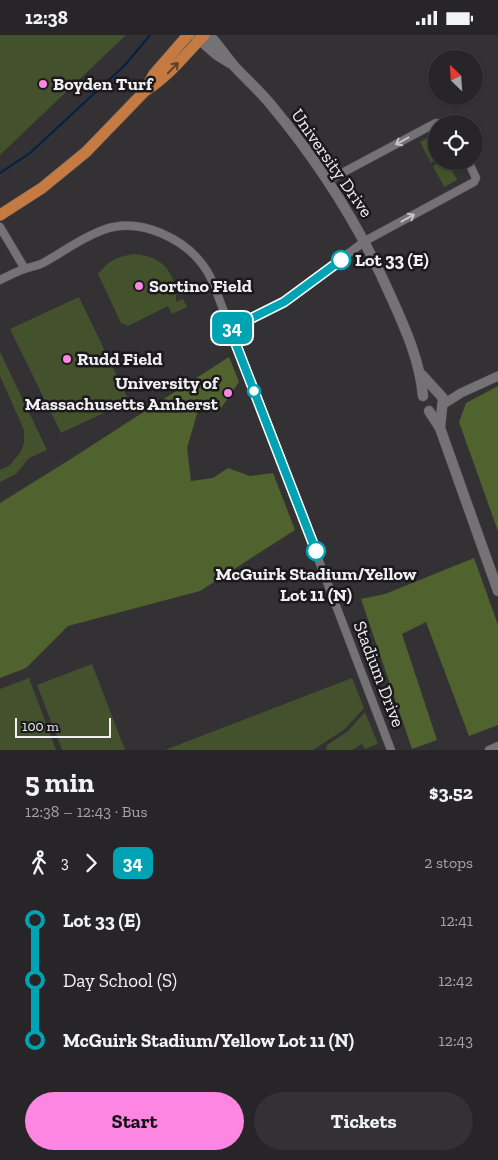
<!DOCTYPE html>
<html lang="en">
<head>
<meta charset="utf-8">
<style>
	body { margin:0; font-family:"Zilla Slab",serif; background:#333133; color:#f1f3f6; height:100vh; display:flex; flex-direction:column; font-size:19px; white-space:nowrap }
	* { box-sizing:border-box; margin:0 }
	p { font-size:16px; color:#a4a5a7 }
	.icon { flex:none; width:28px; height:28px; fill:none; stroke:currentColor; stroke-width:2; stroke-linecap:round; stroke-linejoin:round }
	.map { position:relative; height:715px; overflow:hidden }
	.side { display:flex; flex-direction:column; background:#272527; flex:1 }
	.side>* { flex:none }
	.badge { padding:0 10px; border-radius:8px; font-size:18px; line-height:32px }
	.needle { width:32px; rotate:335deg }
	.tools { position:absolute; left:428px; top:15px; display:grid; gap:10px }
	.tools a { display:grid; place-items:center; width:55px; height:55px; border-radius:50%; background:#272527; box-shadow:0 1px 4px #0004,0 0 0 1px #434244; font-size:25px }
	.scale { position:absolute; left:15px; bottom:12px; width:96px; box-sizing:border-box; padding-left:5px; border:2px solid #f0eff1; border-top:0; font-size:14px; line-height:18px; white-space:nowrap; color:#f0eff1; -webkit-text-stroke:4px #1b191b; paint-order:stroke }
	.map>.badge { position:absolute; translate:-50% -50%; box-shadow:0 0 0 2px #fff }
	.legs { display:flex; align-items:center; gap:8px; height:55px; padding:0 25px; font-size:16px }
	.legs p { margin-inline-start:auto }
	.headline { display:flex; align-items:center; justify-content:space-between; height:85px; padding:0 25px }
	h1 { font-size:28px; font-weight:700; line-height:38px }
	.primary-button { display:flex; gap:10px; margin-top:auto; padding:10px 25px }
	.primary-button a { flex:1; height:58px; border-radius:30px; background:#fd86e2; color:#111; font-size:20px; font-weight:700; line-height:58px; text-align:center }
	.primary-button a+a { background:#333133; color:#f1f3f6 }
	ul { padding:0 25px; list-style:none }
	li { display:flex; align-items:center; gap:18px; height:60px; font-size:19px }
	li i { display:grid; place-items:center; width:8px; height:100%; margin:0 6px; background:currentColor }
	li i::after { content:''; width:12px; height:12px; margin:-6px; border:4px solid; border-radius:50%; background:#272527 }
	li p { margin-inline-start:auto }
	li:first-child i { background:linear-gradient(#0000 50%,currentColor 0) }
	li:last-child i { background:linear-gradient(currentColor 50%,#0000 0) }
	.status { display:flex; justify-content:space-between; align-items:center; height:35px; padding:0 25px; background:#272527; direction:ltr }
	.status svg { height:14px; fill:currentColor }
	.map>svg:first-child { display:block }
	.green { fill:#43512c }
	.forest { fill:#50632f }
	.lines { fill:none; stroke-linecap:round; stroke-linejoin:round }
	.stream { stroke:#002246; stroke-width:2 }
	.minor-casing { stroke:#525153; stroke-width:9 }
	.tertiary-casing { stroke:#525153; stroke-width:10 }
	.secondary-casing { stroke:#525153; stroke-width:11 }
	.primary-casing { stroke:#525153; stroke-width:12 }
	.minor { stroke:#757276; stroke-width:8 }
	.tertiary { stroke:#757276; stroke-width:9 }
	.secondary { stroke:#757276; stroke-width:10 }
	.primary { stroke:#c47a40; stroke-width:11 }
	.oneway { stroke:#5f402a }
	.oneway2 { stroke:#c5c3c6 }
	.line-1-casing { stroke:#fff; stroke-width:11 }
	.line-1 { stroke:#00a3b4; stroke-width:8 }
	.poi-dot { fill:#fd86e2; stroke:#1b191b; stroke-width:2 }
	.stop-1-dot { fill:#fff; stroke:#00a3b4; stroke-width:2.5 }
	.labels { text-anchor:middle; dominant-baseline:central; stroke-width:5; stroke-linejoin:round; paint-order:stroke }
	.poi-label { font-size:18px; font-weight:bold; fill:#f0eff1; stroke:#1b191b; text-anchor:start }
	.street-label { font-size:18px; fill:#f0eff1; stroke:#1b191b }
	.stop-label { font-size:18px; font-weight:bold; fill:#f0eff1; stroke:#1b191b; text-anchor:start }
</style>
</head>
<body>
<div class="status"><b>12:38</b><svg viewBox="0 0 49 12"><path d="M0 12V9h3v3zM5 12V6h3v6zM10 12V3h3v9zM15 12V0h3v12zM26 1h20v11H26zM47 4h2v5h-2z"/></svg></div>
<div class="map">
<svg width="498" height="715" viewBox="0 0 498 715">
	<rect width="100%" height="100%" fill="#343134"/>
	<path class="green" d="M0,0H126L0,120Z
		M433,100L436,107V125L431,128L420,107Z
		M442,126H447L457,145L444,152L433,131Z
		M134,219C163,221 177,238 176,267L183,264L187,272L172,279L168,271L128,291L121,288L98,239C108,226 118,221 134,219Z
		M79,262L129,366L61,398L10,294Z
		M0,317L47,415L29,423L16,439L0,447V435L9,431L20,418L24,408V395L0,341Z
		M92,629L125,715H62L37,650Z
		M29,643L56,715H0V654Z
		M352,643L364,673L345,694L313,715H165Z
		M365,677L378,709L365,714L362,709L352,715H326L327,710L348,696Z"/>
	<path class="forest" d="M229,322L239,347L221,373L199,372L187,413L191,446L213,443L228,433L250,441L273,438L295,495L200,556L68,591L26,633L0,643V468L66,427Z
		M498,351V496L459,387L466,368Z
		M474,523L498,590V690L469,701L426,587L402,599L437,705L412,714L361,564L385,559Z"/>
	<g class="lines">
		<path class="stream" d="M0,138L30,118L125,30L150,0"/>
		<g class="minor-casing">
			<path id="minor" d="M329,145L430,91L436,88L446,89
				M0,192L25,234
				M0,245C8,241 16,237 24,234C30,232 37,231 43,228C63,217 81,203 103,195C140,181 187,204 207,236C214,247 218,262 223,274L391,715
				M230,294L284,267L365,206L474,147L476,143L468,126
				M489,715L498,711"/>
		</g>
		<g class="tertiary-casing">
			<path id="tertiary" d="M442,370L461,358L498,341"/>
		</g>
		<g class="secondary-casing">
			<path id="secondary" d="M194,0L217,20L230,28
				M209,0C219,10 226,22 235,32C247,45 261,57 272,71C321,130 361,193 392,264C406,295 420,327 423,361
				M422,340L443,363L440,393
				M429,376L440,393L498,556"/>
		</g>
		<g class="primary-casing">
			<path id="primary" d="M145,56C169,41 185,20 204,0
				M0,180L42,153L86,117L144,57L154,39L188,0"/>
		</g>
		<use href="#minor" class="minor"/>
		<use href="#tertiary" class="tertiary"/>
		<use href="#secondary" class="secondary"/>
		<use href="#primary" class="primary"/>
	</g>
	<defs><path id="oneway-shaft" d="M-6 0H5M1.5-3L5.5 0L1.5 3" fill="none" stroke-width="1.6" stroke-linecap="round" stroke-linejoin="round" transform="scale(1.25)"/></defs>
	<use class="oneway" href="#oneway-shaft" transform="translate(173 33) rotate(-46)"/>
	<g class="oneway2">
		<use href="#oneway-shaft" transform="translate(402 106) rotate(151)"/>
		<use href="#oneway-shaft" transform="translate(408 183) rotate(-29)"/>
	</g>
	<g class="lines">
		<g class="line-1-casing">
			<path id="line-1" d="M316,516L230,294L284,267L341,225"/>
		</g>
		<use href="#line-1" class="line-1"/>
	</g>
	<g class="poi-dot">
		<circle cx="43" cy="49" r="5"/>
		<circle cx="139" cy="251" r="5"/>
		<circle cx="67" cy="324" r="5"/>
		<circle cx="228" cy="358" r="5"/>
	</g>
	<g class="stop-1-dot">
		<circle cx="341" cy="225" r="9"/>
		<circle cx="254" cy="356" r="6"/>
		<circle cx="316" cy="516" r="9"/>
	</g>
	<g class="labels">
		<g class="poi-label">
			<text x="53" y="49">Boyden Turf</text>
			<text x="149" y="251">Sortino Field</text>
			<text x="77" y="324">Rudd Field</text>
			<text x="218" y="348" text-anchor="end">University of<tspan x="218" dy="21">Massachusetts Amherst</tspan></text>
		</g>
		<g class="street-label">
			<text transform="translate(332 128) rotate(55)">University Drive</text>
			<text transform="translate(379 639) rotate(69)">Stadium Drive</text>
		</g>
		<g class="stop-label">
			<text x="355" y="225">Lot 33 (E)</text>
			<text x="316" y="539" text-anchor="middle">McGuirk Stadium/Yellow<tspan x="316" dy="21">Lot 11 (N)</tspan></text>
		</g>
	</g>
</svg>
<div class="tools">
<a><svg class="needle" viewBox="-14 -14 28 28"><path d="M0-13l5 13h-10z" fill="#e53935"/><path d="M0 13l5-13h-10z" fill="#a4a5a7"/></svg></a>
<a><svg class="icon" aria-label="locate" viewBox="0 0 24 24"><circle cx="12" cy="12" r="6"/><path d="M12 2v4M12 18v4M2 12h4M18 12h4"/></svg></a>
</div>
<div class="scale">100 m</div>
<b class="badge" style="left:232px;top:293px;background:#00a3b4;color:#fff">34</b>
</div>
<section class="side">
<div class="headline"><div><h1>5 min</h1><p>12:38 – 12:43 · Bus</p></div><b>$3.52</b></div>
<div class="legs"><svg class="icon" aria-label="walk" viewBox="0 0 24 24"><circle cx="13" cy="4" r="2"/><path d="M13 8l-2 6 4 7M11 14l-3 7M7 12l3-4h3l4 4"/></svg>3<svg class="icon" aria-label="forward" viewBox="0 0 24 24"><path d="M9 5l7 7-7 7"/></svg><b class="badge" style="background:#00a3b4;color:#fff">34</b><p>2 stops</p></div>
<ul>
<li><i style="color:#00a3b4"></i><b>Lot 33 (E)</b><p>12:41</p></li>
<li><i style="color:#00a3b4"></i><span>Day School (S)</span><p>12:42</p></li>
<li><i style="color:#00a3b4"></i><b>McGuirk Stadium/Yellow Lot 11 (N)</b><p>12:43</p></li>
</ul>
<div class="primary-button"><a>Start</a><a>Tickets</a></div>
</section>
</body>
</html>
